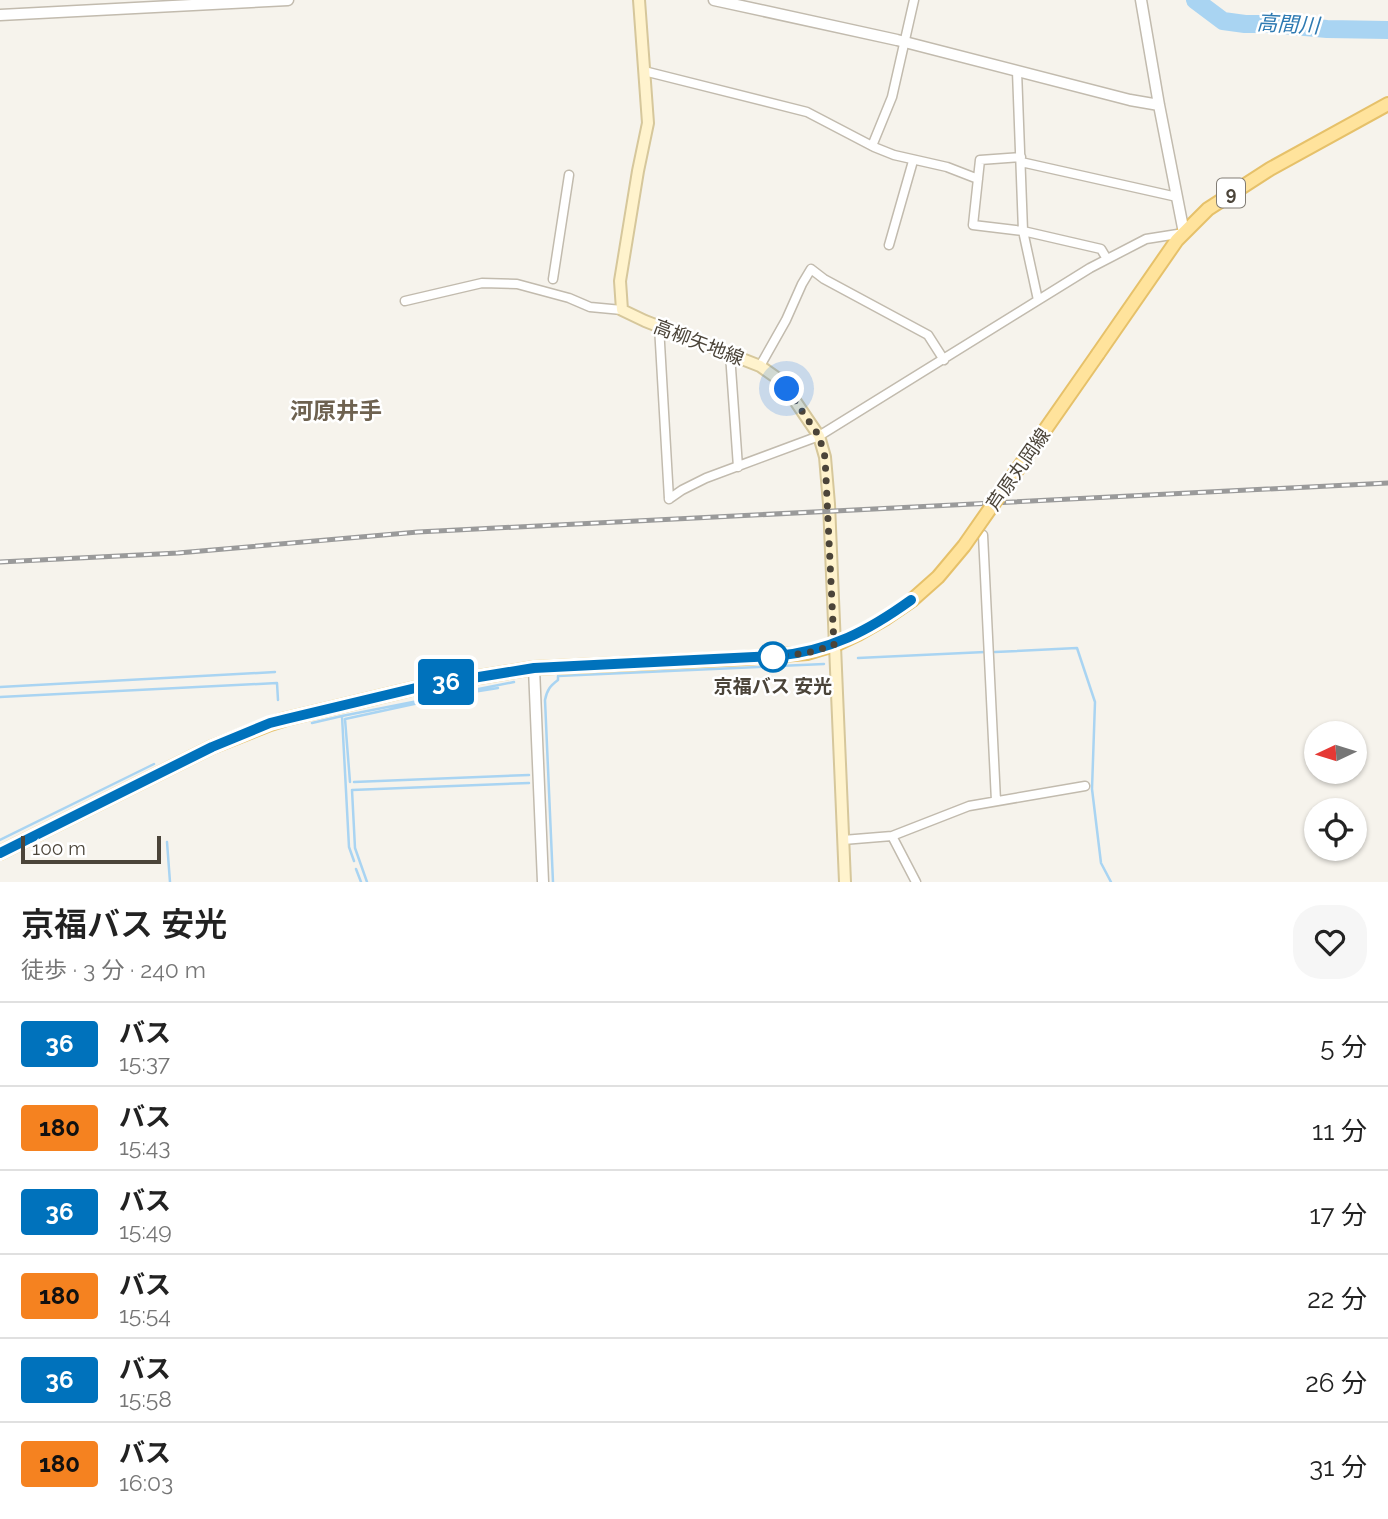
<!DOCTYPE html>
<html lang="ja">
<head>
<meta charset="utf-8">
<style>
	body { margin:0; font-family:Raleway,"Noto Sans JP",sans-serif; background:#f6f6f6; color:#222; height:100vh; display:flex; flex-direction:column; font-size:26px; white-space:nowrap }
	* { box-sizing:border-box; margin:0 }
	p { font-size:23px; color:#767676 }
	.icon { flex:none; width:38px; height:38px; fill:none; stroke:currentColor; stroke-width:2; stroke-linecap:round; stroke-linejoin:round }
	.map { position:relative; height:882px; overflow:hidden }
	.drawer { display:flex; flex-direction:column; background:#fff; flex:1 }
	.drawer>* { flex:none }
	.badge { padding:0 14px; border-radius:5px; font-size:24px; line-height:46px }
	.needle { width:46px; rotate:266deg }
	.controls { position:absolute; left:1304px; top:721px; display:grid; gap:14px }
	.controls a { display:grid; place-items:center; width:63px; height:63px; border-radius:50%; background:#fff; box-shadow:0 2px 5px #0004; font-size:35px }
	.scale { position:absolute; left:21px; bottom:18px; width:140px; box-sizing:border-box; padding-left:7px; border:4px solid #4b4439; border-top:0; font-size:19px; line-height:24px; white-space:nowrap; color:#4b4439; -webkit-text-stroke:5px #fff; paint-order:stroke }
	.you { position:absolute; width:35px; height:35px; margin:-18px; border:5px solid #fff; border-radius:50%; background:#1a73e8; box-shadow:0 0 0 10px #1a73e833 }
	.map>.badge { position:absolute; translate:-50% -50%; box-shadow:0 0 0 4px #fff }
	.round { display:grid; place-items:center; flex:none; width:74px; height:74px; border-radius:28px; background:#f6f6f6 }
	.headline { display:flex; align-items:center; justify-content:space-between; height:119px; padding:0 21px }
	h1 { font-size:33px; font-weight:600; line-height:52px }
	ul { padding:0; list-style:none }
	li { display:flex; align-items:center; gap:21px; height:84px; padding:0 21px; border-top:2px solid #e0e0e0 }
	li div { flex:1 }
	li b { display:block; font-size:26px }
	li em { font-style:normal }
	li .badge { min-width:77px; font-weight:700; text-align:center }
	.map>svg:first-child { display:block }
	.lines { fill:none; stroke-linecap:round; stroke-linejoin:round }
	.stream { stroke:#a9d4f2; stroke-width:2.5 }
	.river { stroke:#a9d4f2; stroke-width:18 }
	.minor-casing { stroke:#c2bbae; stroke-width:11 }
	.tertiary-casing { stroke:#c2bbae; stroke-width:13 }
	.secondary-casing { stroke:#d6c79b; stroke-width:14 }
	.primary-casing { stroke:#e6c16a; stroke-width:16 }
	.minor { stroke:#fff; stroke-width:8 }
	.tertiary { stroke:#fff; stroke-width:10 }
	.secondary { stroke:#fff3cd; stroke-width:10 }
	.primary { stroke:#ffe39c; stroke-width:12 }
	.rail-casing { stroke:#9a9a9a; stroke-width:5 }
	.rail { stroke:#fff; stroke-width:2.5; stroke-dasharray:8; stroke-linecap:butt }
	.primary-bridge-casing { stroke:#e6c16a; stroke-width:16; stroke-linecap:butt }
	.primary-bridge { stroke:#ffe39c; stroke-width:12 }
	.line-casing { stroke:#fff; stroke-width:16 }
	.line { stroke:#0072bc; stroke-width:10 }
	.walk { stroke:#4b4439; stroke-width:7; stroke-dasharray:0 12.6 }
	.stop-dot { fill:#fff; stroke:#0072bc; stroke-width:3.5 }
	.labels { text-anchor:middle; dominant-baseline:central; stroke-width:5; stroke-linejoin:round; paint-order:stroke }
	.shield { fill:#fff; stroke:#817c74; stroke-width:2 }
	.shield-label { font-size:18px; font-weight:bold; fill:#4b4439 }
	.street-label { font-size:19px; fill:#4b4439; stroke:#fff }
	.stop-label { font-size:19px; font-weight:bold; fill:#4b4439; stroke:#fff }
	.water-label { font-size:21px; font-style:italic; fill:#2e7ab2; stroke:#fff }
	.quarter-label { font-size:23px; font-weight:bold; fill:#6e6250; stroke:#fff }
</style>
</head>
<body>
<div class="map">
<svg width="1388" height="882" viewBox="0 0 1388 882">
	<rect width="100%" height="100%" fill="#f6f3ec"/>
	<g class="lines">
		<path class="stream" d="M995,652L1077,648L1095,702L1092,789L1101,863L1111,882
			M858,658L985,652
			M0,687L275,672
			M0,697L277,683L278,700
			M342,716L514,682
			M312,723L342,716L349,847L354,861
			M350,782L345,719L460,694L498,688
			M354,782L529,775
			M0,840L154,764
			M167,842L170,882
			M356,869L361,882
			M367,882L355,848L352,790L529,783
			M553,882L545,700C547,690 550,686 558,680V676L824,664"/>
		<path class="river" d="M1195,0L1223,21L1245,24H1272L1327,29L1388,30"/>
		<g class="minor-casing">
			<path id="minor" d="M644,71L807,112L874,147L894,155L947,167L978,179
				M1017,71L1023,231L1101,249L1107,259
				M872,146L892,97L914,0
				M1021,157L980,160L973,225L1023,231L1038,300
				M1021,162L1177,197
				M889,245L913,161
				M553,279L569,175
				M405,301L482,283L517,284L569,298L590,307L622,310
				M659,326L669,499
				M730,354L738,467
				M760,366L786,320L802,284L811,269L824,279L928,335L944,360
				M669,499L682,490L706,478L819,436L1090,268L1146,239L1184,233
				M983,535L996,801
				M892,836L969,806L1085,786
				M843,840L892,836L916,882"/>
		</g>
		<g class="tertiary-casing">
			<path id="tertiary" d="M714,0L897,40L1130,100L1159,105
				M1141,0L1159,105L1184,233
				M0,15L288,0
				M534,668L543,882"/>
		</g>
		<g class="secondary-casing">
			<path id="secondary" d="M639,0L648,123L638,171L620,281L622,310L645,321L760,366L777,378L787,389L819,436L825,457L829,504L845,882"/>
		</g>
		<g class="primary-casing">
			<path id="primary" d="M1098,354L1177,240L1208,209L1270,169L1388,104
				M0,853L212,747L270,724L286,719L424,686L534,668L745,658L807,653L837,644L858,634L886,618L911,601"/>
		</g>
		<use href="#minor" class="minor"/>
		<use href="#tertiary" class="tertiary"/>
		<use href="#secondary" class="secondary"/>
		<use href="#primary" class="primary"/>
		<g class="rail-casing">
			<path id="rail" d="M0,562L178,553L418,532L1388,483"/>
		</g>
		<use href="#rail" class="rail"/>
		<g class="primary-bridge-casing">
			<path id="primary-bridge" d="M911,601L938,577L964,546L1098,354"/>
		</g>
		<use href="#primary-bridge" class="primary-bridge"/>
	</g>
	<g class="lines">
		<g class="line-casing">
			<path id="line" d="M0,853L212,747L270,723L286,719L424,686L534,668L776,656C830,651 868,631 911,600"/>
		</g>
		<use href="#line" class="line"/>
		<path class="walk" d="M773,657L807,653L834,645L825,457L819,436L787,389"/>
	</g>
	<circle class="stop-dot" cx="773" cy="657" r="14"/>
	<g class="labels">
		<rect class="shield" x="1217" y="178.5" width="28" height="29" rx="5"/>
		<g class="shield-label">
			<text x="1231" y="193">9</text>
		</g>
		<g class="street-label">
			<text transform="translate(699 342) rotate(21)">高柳矢地線</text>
			<text transform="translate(1018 469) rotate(-55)">芦原丸岡線</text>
		</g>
		<g class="stop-label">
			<text x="773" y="686">京福バス 安光</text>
		</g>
		<g class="water-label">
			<text transform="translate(1288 24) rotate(3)">高間川</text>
		</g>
		<g class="quarter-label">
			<text x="336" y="410">河原井手</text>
		</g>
	</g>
</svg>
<div class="controls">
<a><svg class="needle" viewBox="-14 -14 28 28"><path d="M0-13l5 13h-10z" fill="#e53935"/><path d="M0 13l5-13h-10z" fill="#767676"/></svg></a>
<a><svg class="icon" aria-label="locate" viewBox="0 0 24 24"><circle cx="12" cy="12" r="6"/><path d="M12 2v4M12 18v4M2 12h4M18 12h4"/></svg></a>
</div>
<div class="scale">100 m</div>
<div class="you" style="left:787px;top:389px"></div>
<b class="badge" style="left:446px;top:682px;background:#0072bc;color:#fff">36</b>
</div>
<section class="drawer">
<div class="headline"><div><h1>京福バス 安光</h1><p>徒歩 · 3 分 · 240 m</p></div><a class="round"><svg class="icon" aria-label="heart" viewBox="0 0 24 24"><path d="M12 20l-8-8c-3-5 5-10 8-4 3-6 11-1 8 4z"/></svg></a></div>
<ul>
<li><span class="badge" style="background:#0072bc;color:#fff">36</span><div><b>バス</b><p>15:37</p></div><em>5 分</em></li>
<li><span class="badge" style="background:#f58220;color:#111">180</span><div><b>バス</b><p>15:43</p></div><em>11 分</em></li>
<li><span class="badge" style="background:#0072bc;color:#fff">36</span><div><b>バス</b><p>15:49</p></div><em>17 分</em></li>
<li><span class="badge" style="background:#f58220;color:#111">180</span><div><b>バス</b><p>15:54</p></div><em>22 分</em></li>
<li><span class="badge" style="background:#0072bc;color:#fff">36</span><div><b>バス</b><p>15:58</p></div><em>26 分</em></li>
<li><span class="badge" style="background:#f58220;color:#111">180</span><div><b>バス</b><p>16:03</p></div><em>31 分</em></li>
</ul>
</section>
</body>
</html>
